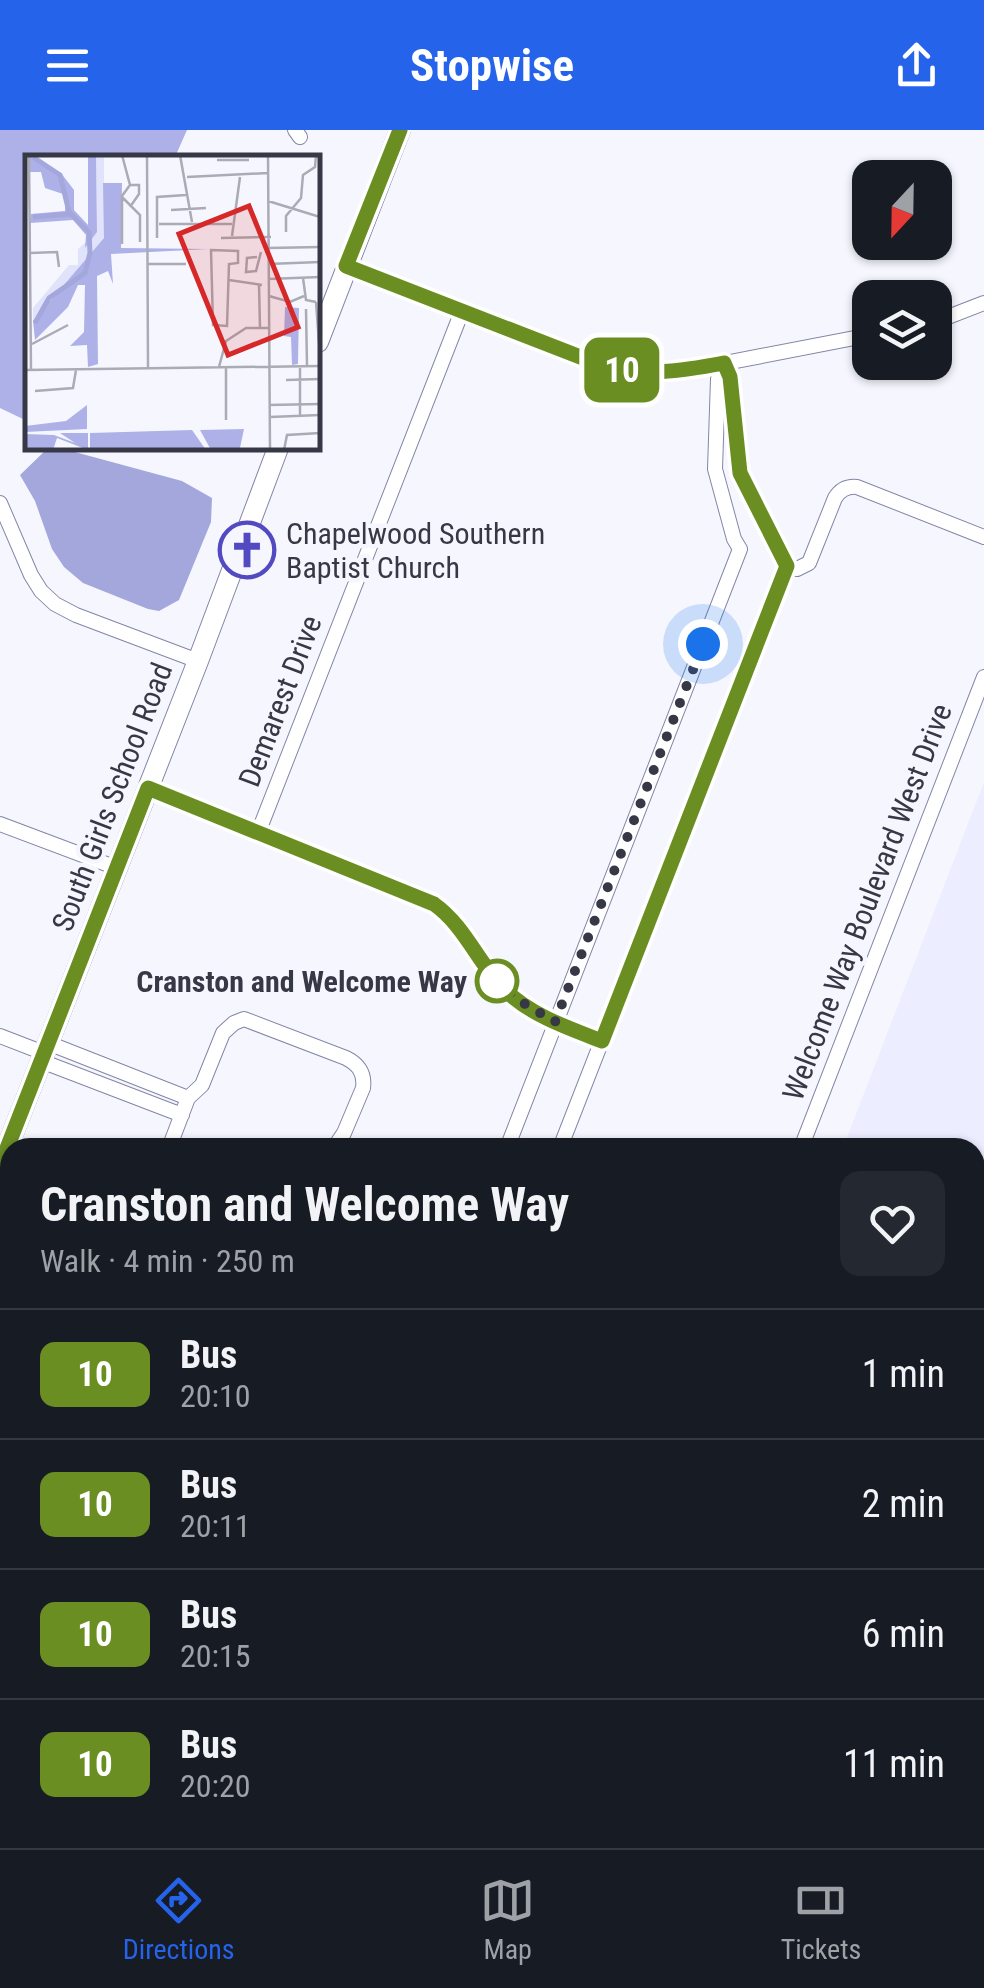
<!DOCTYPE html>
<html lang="en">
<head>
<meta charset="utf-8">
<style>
	body { margin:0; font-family:"Roboto Condensed",sans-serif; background:#242831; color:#f1f3f6; height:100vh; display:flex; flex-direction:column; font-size:38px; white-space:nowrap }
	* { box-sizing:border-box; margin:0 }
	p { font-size:32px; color:#9ea1a6 }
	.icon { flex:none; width:55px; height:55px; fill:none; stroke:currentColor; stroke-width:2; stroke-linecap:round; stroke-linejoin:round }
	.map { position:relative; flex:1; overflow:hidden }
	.drawer { position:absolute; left:0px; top:1008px; width:985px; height:712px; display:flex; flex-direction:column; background:#171b24; border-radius:30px 30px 0 0; box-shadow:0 2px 8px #0004 }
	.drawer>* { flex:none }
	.badge { padding:0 20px; border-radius:15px; font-size:35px; line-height:65px }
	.needle { width:65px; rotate:202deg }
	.controls { position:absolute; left:852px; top:30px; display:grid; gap:20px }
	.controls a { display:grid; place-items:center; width:100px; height:100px; border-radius:20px; background:#171b24; box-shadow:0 2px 8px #0004; font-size:50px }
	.you { position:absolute; width:50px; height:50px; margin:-25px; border:8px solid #fff; border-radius:50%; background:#1a73e8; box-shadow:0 0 0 15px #1a73e833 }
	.map>.badge { position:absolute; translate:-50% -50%; box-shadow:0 0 0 5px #fff }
	.round { display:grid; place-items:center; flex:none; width:105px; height:105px; border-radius:20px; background:#242831 }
	.summary { display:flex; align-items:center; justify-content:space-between; height:170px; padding:0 40px }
	h1 { font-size:48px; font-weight:700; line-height:75px }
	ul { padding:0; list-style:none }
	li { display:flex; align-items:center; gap:30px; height:130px; padding:0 40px; border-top:2px solid #363941 }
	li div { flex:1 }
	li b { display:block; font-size:38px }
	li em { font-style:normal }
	li .badge { min-width:110px; font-weight:700; text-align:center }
	header { display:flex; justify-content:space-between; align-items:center; height:130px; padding:0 40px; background:#2563eb; color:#fff; font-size:45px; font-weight:700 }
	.tab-bar { display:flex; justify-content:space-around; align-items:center; height:140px; border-top:2px solid #363941; background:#171b24; font-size:28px; color:#9ea1a6 }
	.tab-bar a { display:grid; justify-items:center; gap:5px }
	.tab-bar .current { color:#2563eb }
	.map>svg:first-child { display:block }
	.built { fill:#ecedff }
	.forest { fill:#adb1e7 }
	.water { fill:#a3a7dc }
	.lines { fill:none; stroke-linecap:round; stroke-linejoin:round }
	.minor-casing { stroke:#8386a6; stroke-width:16 }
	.secondary-casing { stroke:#8386a6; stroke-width:22 }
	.minor { stroke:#fff; stroke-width:14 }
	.secondary { stroke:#fff; stroke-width:20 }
	.line-casing { stroke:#fff; stroke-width:22 }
	.line { stroke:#6b8e23; stroke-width:15 }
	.walk { stroke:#373846; stroke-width:10; stroke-dasharray:0 18 }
	.stop-dot { fill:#fff; stroke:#6b8e23; stroke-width:5 }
	.labels { text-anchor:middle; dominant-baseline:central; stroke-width:9; stroke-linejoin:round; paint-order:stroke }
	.poi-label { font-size:30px; fill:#373846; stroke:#f6f7fe; text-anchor:start }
	.street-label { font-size:30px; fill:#373846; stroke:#f6f7fe }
	.stop-label { font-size:30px; font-weight:bold; fill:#373846; stroke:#f6f7fe; text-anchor:end }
	.inset-river { fill:none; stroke:#a3a7dc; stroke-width:5 }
	.inset-road { fill:none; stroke:#aaabb4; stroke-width:2.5 }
	.view { fill:#d62828; fill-opacity:0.15; stroke:#d62828; stroke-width:5 }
	.inset-edge { fill:none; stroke:#373846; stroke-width:5 }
</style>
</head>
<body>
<header><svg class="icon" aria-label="menu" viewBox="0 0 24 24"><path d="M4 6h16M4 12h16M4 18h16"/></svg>Stopwise<svg class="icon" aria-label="share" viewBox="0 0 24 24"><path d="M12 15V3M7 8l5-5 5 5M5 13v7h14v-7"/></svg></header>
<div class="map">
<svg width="984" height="1718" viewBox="0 0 984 1718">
	<rect width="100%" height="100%" fill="#f6f7fe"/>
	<path class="built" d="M984,652V1504L975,1500V1018H843Z"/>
	<path class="forest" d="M0,0H187L175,27L28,28L27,291L0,278Z"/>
	<path class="water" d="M48,318H60L182,351L212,368L211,392L179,470L159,481L148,479L83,453L64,437L52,419L35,371L20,345Z"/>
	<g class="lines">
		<g class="minor-casing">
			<path id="minor" d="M295,0L300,7
				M346,136L589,231C623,241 653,244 689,240L870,205
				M935,192L984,173
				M724,233L730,247L740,343L787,436
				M0,373L31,445L41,461L55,474L76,485L198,531
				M787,436L797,439L809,433L835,368C840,360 847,356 857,357L984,407
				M148,659L434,774C465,797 478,833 504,859C530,885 568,897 601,911
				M0,694L117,738
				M258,703L462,181
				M0,906L44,923
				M48,913L188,968
				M41,931L182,985
				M169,1018L188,968L202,955L223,903L234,893L244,889L346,928C358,934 365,943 363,958L344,1003L334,1018
				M507,1018L740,419L734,409L715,339L718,249L724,233
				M560,1018L787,436
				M801,1018L984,547
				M0,1251L10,1255
				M573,1710L593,1718
				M183,1718L190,1710
				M648,1718L652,1710
				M867,1718L869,1710"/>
		</g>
		<g class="secondary-casing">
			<path id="secondary" d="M318,212L400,0
				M0,1036L198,531L278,318"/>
		</g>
		<use href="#minor" class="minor"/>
		<use href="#secondary" class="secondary"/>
	</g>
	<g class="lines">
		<g class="line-casing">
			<path id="line" d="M0,1036L148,658L434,774C465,796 478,833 504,859C530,885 568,898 602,911L787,436L740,343L730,247L724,233C677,242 648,246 601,235L346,136L400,0"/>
		</g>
		<use href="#line" class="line"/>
		<path class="walk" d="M497,851L520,871L555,892L703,514"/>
	</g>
	<defs>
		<g id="church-ring" transform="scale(2.875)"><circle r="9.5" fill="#f6f7fe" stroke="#534ac1" stroke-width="1.5"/><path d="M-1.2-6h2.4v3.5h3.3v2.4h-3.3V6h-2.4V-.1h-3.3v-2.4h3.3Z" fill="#534ac1"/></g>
	</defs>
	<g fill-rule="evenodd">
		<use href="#church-ring" x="247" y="420"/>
	</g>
	<circle class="stop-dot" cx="497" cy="851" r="20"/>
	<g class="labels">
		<g class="poi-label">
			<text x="286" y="403">Chapelwood Southern<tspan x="286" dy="34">Baptist Church</tspan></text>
		</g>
		<g class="street-label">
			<text transform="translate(280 571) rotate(-69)">Demarest Drive</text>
			<text transform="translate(112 667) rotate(-69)">South Girls School Road</text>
			<text transform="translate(867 772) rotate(-69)">Welcome Way Boulevard West Drive</text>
		</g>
		<g class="stop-label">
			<text x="467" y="851">Cranston and Welcome Way</text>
		</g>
	</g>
	<g transform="translate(25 25)">
		<rect width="295" height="295" fill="#f6f7fe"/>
		<path d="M71,0H79V83L8,166V153L44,110H53V94L72,77Z" fill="#e1e3fb"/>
		<path d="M63,0H71L72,77L60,93L61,80L48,65L5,68L6,59L40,56L41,40L20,33L16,17H5V1L36,18L49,35V55L63,70ZM78,28H97L96,93L184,94L86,99L88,129L83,116L72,121L73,209L63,212L62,190L45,191L59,177L60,130H53L43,152L10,185L8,166L79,83ZM260,152L274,153L273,209L267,210L266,182L259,181ZM62,250V274L0,277V271L41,266ZM219,274L215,293L241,295H186L175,275ZM167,275L181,295H65V278ZM35,278H63V295L32,283L28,295H0V279L29,280L50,288Z" fill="#adb1e7"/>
		<path class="inset-river" d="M8,2L35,20L44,57L64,77L65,98L60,118L24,143L10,168M8,62L45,59"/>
		<path class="inset-road" d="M4,0L6,215M97,0L105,30L97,41V89M122,0L123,212M155,0L167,67M243,0L245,295M192,5H224M162,22L243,18M97,42L115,60V87M243,46L295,62M105,52L114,39V30H105M146,55L181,53M134,69H207M261,77V61L276,43L278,20L290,12L291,0M207,81L215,22M132,83V42L161,40M196,83L246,82M243,93L295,92M186,95L213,96V108L204,109L202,171L188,170ZM5,98L32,97L34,112M232,102L222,103L221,117L231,116L236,97M123,109H161M243,109L295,107M278,123L281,145L291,147M243,124L295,122M204,125L237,130M234,130L235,173M244,141L265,147L279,141M291,147L294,188M281,154L282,211M7,189L43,170M194,212L201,186L221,173H244M201,213V265M275,213V261M0,215L295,211M261,225L295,224M10,236L48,233L51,215M244,250L295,249M245,262L295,260M259,295L262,280L295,278"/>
		<path class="view" d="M224,51L273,172L203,200L154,79Z"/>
		<rect width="295" height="295" class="inset-edge"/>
	</g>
</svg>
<div class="controls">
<a><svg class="needle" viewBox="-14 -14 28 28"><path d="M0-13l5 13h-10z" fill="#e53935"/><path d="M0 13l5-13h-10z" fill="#9ea1a6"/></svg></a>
<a><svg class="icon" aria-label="layers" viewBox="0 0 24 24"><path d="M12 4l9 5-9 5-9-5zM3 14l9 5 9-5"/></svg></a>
</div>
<div class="you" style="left:703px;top:514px"></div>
<b class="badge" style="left:622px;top:240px;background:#6b8e23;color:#fff">10</b>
<section class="drawer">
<div class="summary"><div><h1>Cranston and Welcome Way</h1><p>Walk · 4 min · 250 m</p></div><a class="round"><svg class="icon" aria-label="heart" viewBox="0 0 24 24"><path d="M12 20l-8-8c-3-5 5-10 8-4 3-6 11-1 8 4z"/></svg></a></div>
<ul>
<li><span class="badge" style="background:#6b8e23;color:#fff">10</span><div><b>Bus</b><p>20:10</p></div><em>1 min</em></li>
<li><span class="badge" style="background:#6b8e23;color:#fff">10</span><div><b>Bus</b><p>20:11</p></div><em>2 min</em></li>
<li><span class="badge" style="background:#6b8e23;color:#fff">10</span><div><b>Bus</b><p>20:15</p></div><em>6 min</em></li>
<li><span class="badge" style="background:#6b8e23;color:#fff">10</span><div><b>Bus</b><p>20:20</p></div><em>11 min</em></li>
</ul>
</section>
</div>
<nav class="tab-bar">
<a class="current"><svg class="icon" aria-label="directions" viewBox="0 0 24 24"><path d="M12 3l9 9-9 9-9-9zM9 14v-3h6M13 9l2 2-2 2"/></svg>Directions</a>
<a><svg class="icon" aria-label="map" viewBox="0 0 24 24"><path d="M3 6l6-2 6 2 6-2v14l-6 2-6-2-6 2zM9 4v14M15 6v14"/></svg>Map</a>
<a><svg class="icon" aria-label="tickets" viewBox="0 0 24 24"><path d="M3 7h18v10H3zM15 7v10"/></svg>Tickets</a>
</nav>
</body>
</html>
